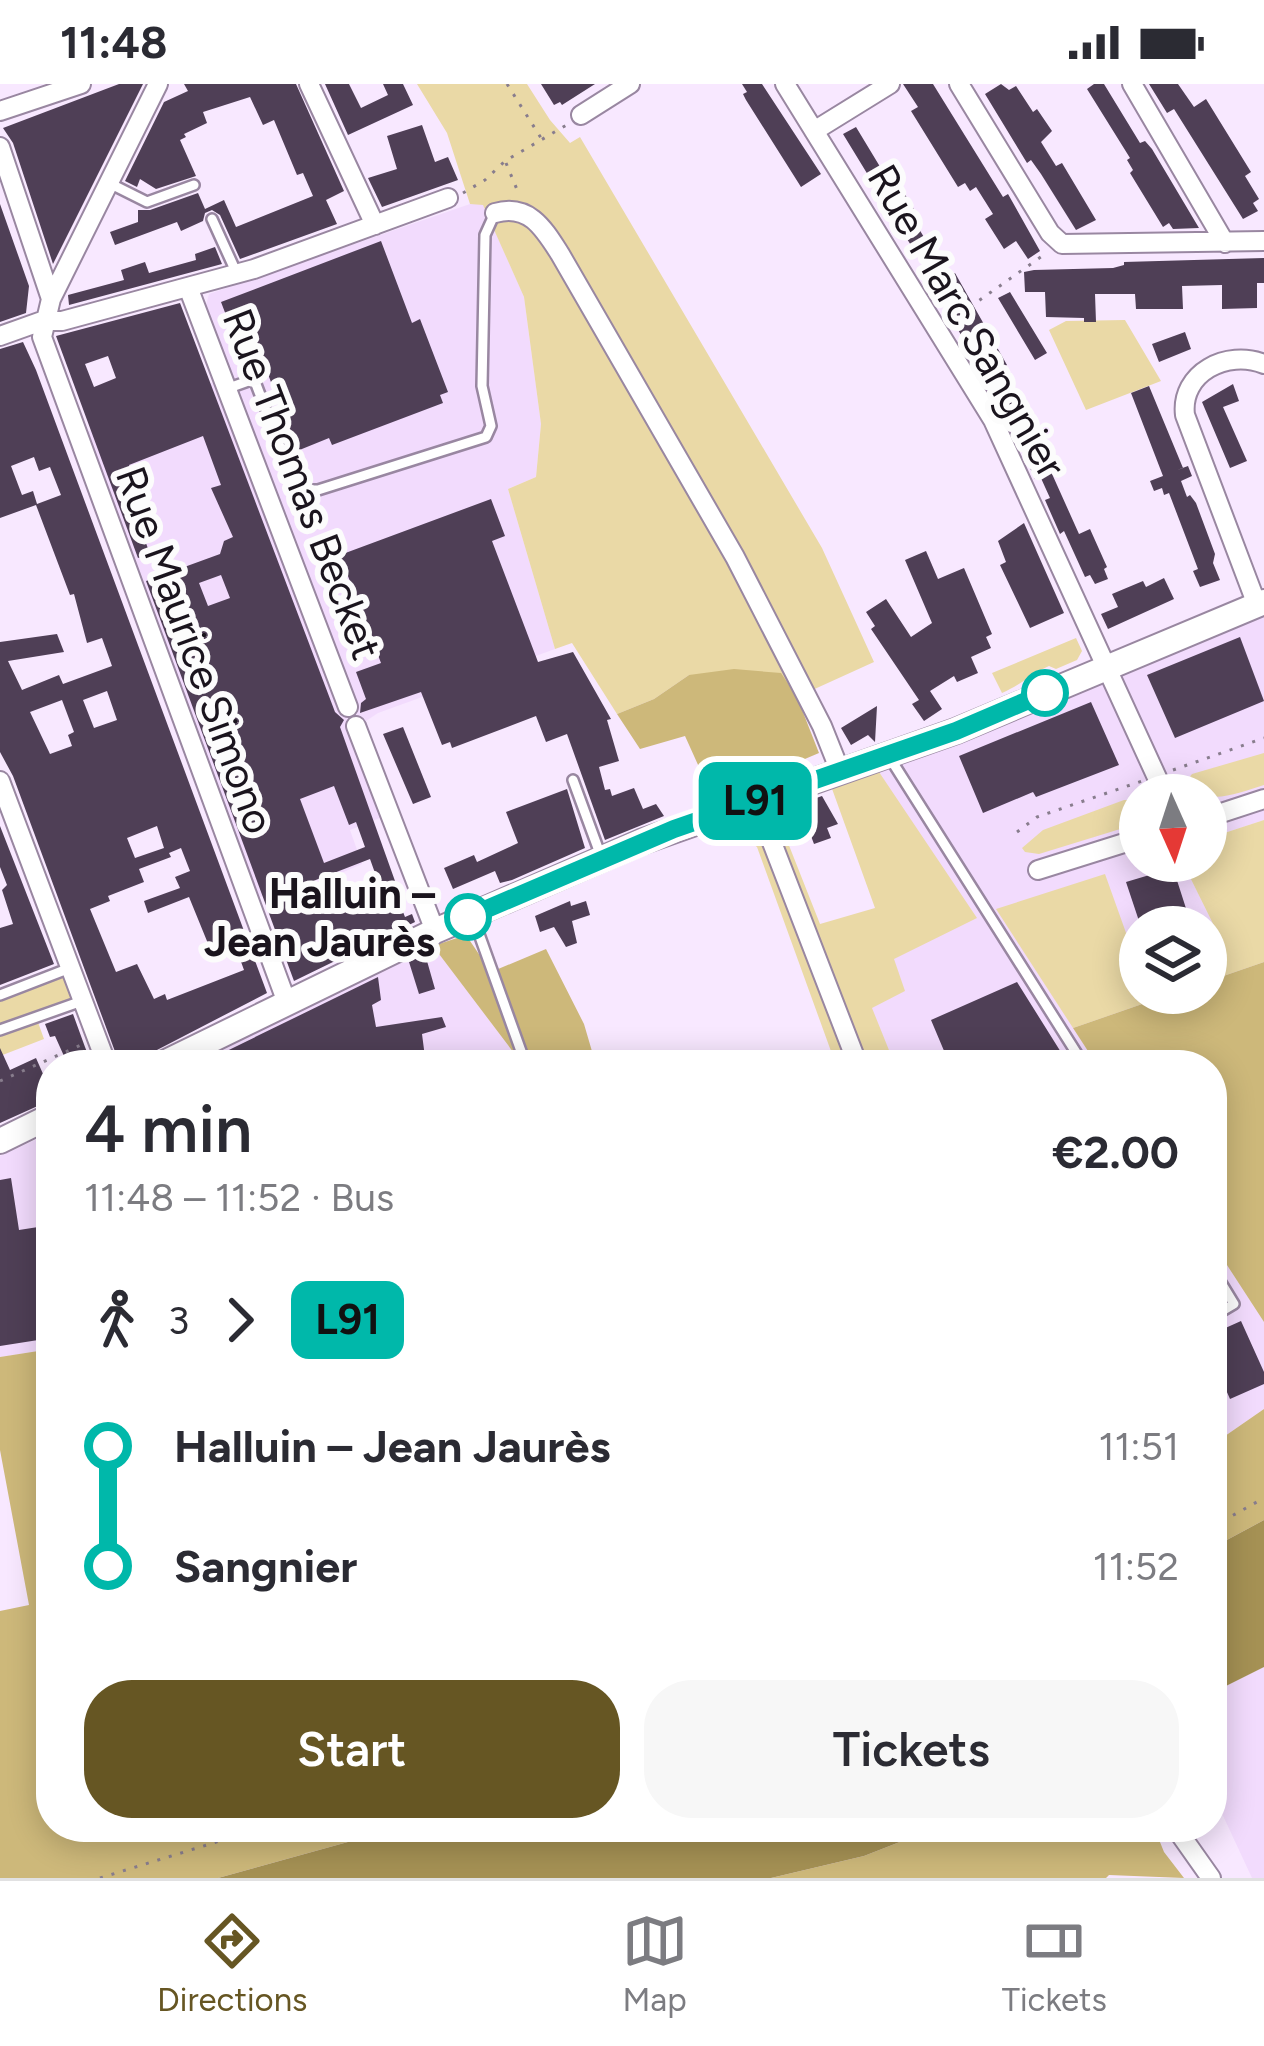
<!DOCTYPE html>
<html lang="en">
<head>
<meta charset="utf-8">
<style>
	body { margin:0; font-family:Figtree,sans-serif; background:#f7f7f7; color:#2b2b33; height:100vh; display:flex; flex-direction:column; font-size:45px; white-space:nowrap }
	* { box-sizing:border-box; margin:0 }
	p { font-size:39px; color:#7c7c81 }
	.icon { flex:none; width:66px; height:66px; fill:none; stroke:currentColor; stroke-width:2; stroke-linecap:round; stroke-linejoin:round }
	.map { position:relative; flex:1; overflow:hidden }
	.side { position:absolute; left:36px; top:966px; width:1191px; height:792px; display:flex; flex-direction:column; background:#fff; border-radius:48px; box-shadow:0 6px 30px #0003 }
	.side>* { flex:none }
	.badge { padding:0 24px; border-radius:18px; font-size:42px; line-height:78px }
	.needle { width:78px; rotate:177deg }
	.tools { position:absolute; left:1119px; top:690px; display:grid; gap:24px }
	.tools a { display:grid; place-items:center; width:108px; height:108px; border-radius:50%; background:#fff; box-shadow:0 6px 30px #0003; font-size:60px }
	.map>.badge { position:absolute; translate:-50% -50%; box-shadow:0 0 0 6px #fff }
	.legs { display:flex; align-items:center; gap:18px; height:132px; padding:0 48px; font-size:39px }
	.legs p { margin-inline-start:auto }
	.overview { display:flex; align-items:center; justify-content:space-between; height:204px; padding:0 48px }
	h1 { font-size:66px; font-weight:600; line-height:90px }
	.primary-button { display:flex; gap:24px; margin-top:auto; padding:24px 48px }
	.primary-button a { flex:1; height:138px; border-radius:48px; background:#665623; color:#fff; font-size:48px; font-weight:600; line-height:138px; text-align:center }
	.primary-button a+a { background:#f7f7f7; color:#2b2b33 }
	ul { padding:0 48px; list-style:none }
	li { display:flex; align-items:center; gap:42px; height:120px; font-size:45px }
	li i { display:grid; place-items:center; width:18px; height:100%; margin:0 15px; background:currentColor }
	li i::after { content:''; width:30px; height:30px; margin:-15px; border:9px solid; border-radius:50%; background:#fff }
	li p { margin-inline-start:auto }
	li:first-child i { background:linear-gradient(#0000 50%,currentColor 0) }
	li:last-child i { background:linear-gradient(currentColor 50%,#0000 0) }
	.status { display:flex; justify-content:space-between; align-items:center; height:84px; padding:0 60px; background:#fff; direction:ltr }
	.status svg { height:33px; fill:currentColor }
	.tabs { display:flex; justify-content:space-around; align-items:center; height:168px; border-top:3px solid #e1e1e2; background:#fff; font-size:33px; color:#7c7c81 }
	.tabs a { display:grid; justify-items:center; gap:6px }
	.tabs .current { color:#665623 }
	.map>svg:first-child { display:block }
	.built { fill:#f2dbfd }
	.green { fill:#ead9a6 }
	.forest { fill:#cdb87a }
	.water { fill:#a59154 }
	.building { fill:#4f3f56; fill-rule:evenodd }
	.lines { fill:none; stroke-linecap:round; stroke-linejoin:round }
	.lane-casing { stroke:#9987a1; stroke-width:14 }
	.street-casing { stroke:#9987a1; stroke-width:22 }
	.secondary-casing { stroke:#9987a1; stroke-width:28 }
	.path { stroke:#887d8d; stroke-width:3; stroke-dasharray:3 9; stroke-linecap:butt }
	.lane { stroke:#fff; stroke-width:9 }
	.street { stroke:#fff; stroke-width:18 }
	.secondary { stroke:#fff; stroke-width:24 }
	.line-1-casing { stroke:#fff; stroke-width:27 }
	.line-1 { stroke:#00b8aa; stroke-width:18 }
	.stop-1-dot { fill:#fff; stroke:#00b8aa; stroke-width:6 }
	.labels { text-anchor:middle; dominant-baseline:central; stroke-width:12; stroke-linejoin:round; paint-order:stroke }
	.street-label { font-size:42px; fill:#1a141d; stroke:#fcfcfc }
	.stop-label { font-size:42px; font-weight:bold; fill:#1a141d; stroke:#fcfcfc; text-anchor:end }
</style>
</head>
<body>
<div class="status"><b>11:48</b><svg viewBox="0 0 49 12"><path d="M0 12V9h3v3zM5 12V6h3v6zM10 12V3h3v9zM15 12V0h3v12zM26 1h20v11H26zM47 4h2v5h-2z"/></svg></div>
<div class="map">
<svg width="1264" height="1794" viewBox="0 0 1264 1794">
	<rect width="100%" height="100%" fill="#f8e8ff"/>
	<path class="built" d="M470,120H483L524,213L541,340L536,393L508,405L555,565L378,629L351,647L382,733L350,746L362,780L325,796L316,792L255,815L84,349L229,292L205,225L209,210Z
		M1264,528V736L1206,755V711H1140V777H1182L1225,864L1206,871V843H1140V888L1104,791L997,826L1097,981H895L871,924L904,907L893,875L877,685Z
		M433,862L523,981H191Z
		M51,1049V1265L0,1273V1072Z
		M1212,1158L1264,1238V1325L1212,1361Z
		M1264,1583V1794H1252L1212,1708V1609Z"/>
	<path class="green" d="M417,0H527L550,36L570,59L580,53L822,464L874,578L797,613L689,591L654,615L617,630L572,559L555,565L508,405L536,393L541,340L524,213L483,121L470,120L447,49Z
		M1125,236L1161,297L1086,326L1049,246L1066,237Z
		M1076,554L1082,567L1077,576L1056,585L1049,582C1031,590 1021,601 1002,609L992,589Z
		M1264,669V701C1235,710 1207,723 1185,699L1192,690Z
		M877,685L977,834L894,875L905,907L872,924L895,981H836L757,763L733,745L721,711L762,693L820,840L875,824L831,702Z
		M1124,716H1140V735L1130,742L1039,770L1025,768L1022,764L1043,746Z
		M1264,736V878L1206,898V871L1225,864L1182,777H1206V755Z
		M1105,790L1140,888V909H1174L1073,944L996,825Z
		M67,889L75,915L35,930L44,955L0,972V915Z"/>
	<path class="forest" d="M734,585L781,589L797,613L819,669L713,714L685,652L640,665L617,630L654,615L689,591Z
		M466,851L491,888L546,865L584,940L596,981H523L433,862Z
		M1264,878V1238L1212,1158V981H1097L1073,944L1174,909H1206V898Z
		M51,1265V1743H402L218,1794H0V1527L29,1521L0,1366V1273Z
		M1264,1325V1436L1212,1464V1361Z
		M938,1743H1154L1164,1768L1184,1794L1109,1791L1106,1794H771L864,1772Z"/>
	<path class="water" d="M1264,1436V1583L1212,1609V1464Z
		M402,1743H938L864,1772L771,1794H218Z"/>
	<path class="building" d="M119,0H143L53,180L13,59L3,44Z
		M184,0H296L344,107L326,116L337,140L240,175L220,131L212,126L205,129L203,137L181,147L177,138L115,161L110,148L138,138V126H150L198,109L205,125L224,116L236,143L313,112L303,89L297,91L274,36L263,41L250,13L203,28L207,39L184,50L186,53L180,56L196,92L156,105L140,95L137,103L125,97L164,18L188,7Z
		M325,0H349L361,24L388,11L383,0H403L413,21L348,51Z
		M541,0H595L562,21L560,18L554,21Z
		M742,0H762L821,90L801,103L746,16L743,10L747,8Z
		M903,0H933L1003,113L1008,110L1040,167L1028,175L1016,157L1004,165L985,135L993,130L976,103L970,107L965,99L958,103L911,27L918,23Z
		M1001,0L1009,6L1016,2L1033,28L1037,25L1052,47L1041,58L1056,82L1062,79L1096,136L1076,146L1041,90L1031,76L1027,79L985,10Z
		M1094,0H1104L1140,59L1145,57L1152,65L1199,144L1173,145L1169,139L1163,143L1130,89L1133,86L1127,76L1130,74L1087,5Z
		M1149,0H1178L1194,23L1206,15L1251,88L1245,92L1259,115L1253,119L1258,127L1243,135L1174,25L1167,29Z
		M422,41L435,78L448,73L458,96L382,123L368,94L397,85L387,52Z
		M856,43L882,86L888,82L915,127L910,130L948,193L955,189L1007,281L1004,283L1079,450L1090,445L1107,483L1104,485L1108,495L1095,500L1090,491L1085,493L1064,447L1060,450L1045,416L1050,414L1040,392L1035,395L1017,355L1022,352L1012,331L1007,334L956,242L959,240L843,50Z
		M0,120L29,202L26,229L0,238Z
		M381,157L412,239L420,235L448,308L440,311L443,319L332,361L329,354L297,367L257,261L240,268L221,218Z
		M215,163L222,180L69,221L68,211L124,196L121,186L145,178L149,189L167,184L196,176L195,170Z
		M1264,174V199H1257V224L1222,225V201L1182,202L1183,225H1136L1135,210H1095L1096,238H1084V234L1046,233L1045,208H1025L1024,188L1034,186L1113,184L1124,181V178Z
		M1010,208L1047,269L1035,276L998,214Z
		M180,219L335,628L344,636L340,643L395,797L391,798L405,833L412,830L415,838L294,897L146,497L220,470L224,457L233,453L211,404L221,401L203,352L129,381L147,428L136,432L150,470L138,474L56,252ZM108,272L116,294L94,303L85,280ZM221,491L230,514L208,522L199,499ZM334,702L349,741L356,738L365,763L324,779L300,715ZM370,775L380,803L367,808L370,816L346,826H341L339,820L320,827L308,799Z
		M1185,248L1191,265L1159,278L1152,260Z
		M23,258L36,286L267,909L128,981H120L13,692L0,668V558L57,550L64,568L8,577L22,606L59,591L63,600L112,582L102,554L87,559L74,510L70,511L36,421L0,434V265ZM34,373L39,387L50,383L61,411L37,420L33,407L22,411L11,382ZM107,607L117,636L94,644L83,616ZM62,616L74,648L68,651L72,662L50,670L30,628ZM157,742L164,764L135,774L127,754ZM181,764L190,787L175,793L180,804L144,817L148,829L189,813L209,862L232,853L244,886L167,916L165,910L154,915L137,880L116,888L90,825L110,817L108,812L144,798L139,785L171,773L169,769Z
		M1233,300L1239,317L1223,323L1247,377L1230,384L1202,318Z
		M1149,302L1183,384L1177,386L1188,382L1192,392L1181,397L1187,413L1190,411L1196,419L1215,470L1213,479L1220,496L1200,503L1193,487L1198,485L1169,409L1164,411L1162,404L1154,407L1150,397L1163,392L1131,309Z
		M491,415L505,452L492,457L538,578L573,568L611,635L607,636L619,677L599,683L605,706L610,705L612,712L634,704L643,725L656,720L664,732L605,756L567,650L546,658L536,632L452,664L450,658L442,661L421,608L360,629L361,619L366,615L356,588L381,579L340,471Z
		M1024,439L1064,529L1030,544L1000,481L1006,478L998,457Z
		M926,467L938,495L964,484L992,550L986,553L991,564L971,573L978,589L957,598L954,592L930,607L942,625L924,637L912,620L919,616L871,545L875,542L866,528L886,515L911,553L932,539L905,476Z
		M1164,494L1174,515L1108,545L1101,530L1118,523L1112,510L1143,497L1146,503Z
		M1240,553L1264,617L1175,654L1147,591Z
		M1091,618L1119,681L1036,713L1033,708L983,729L959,672Z
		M877,622L875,658L868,651L851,661L841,644Z
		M403,643L431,713L413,720L383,650Z
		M567,705L585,764L512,796L500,799L495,787L453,805L444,784L474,771L477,778L518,759L506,728Z
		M822,712L838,740L827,744L831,754L814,760L799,720Z
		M0,742L54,880L0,901V844L13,840L2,806L7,801L0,783Z
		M1173,784L1192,843H1141L1126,798Z
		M570,817L571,822L586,817L590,831L572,837L577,859L566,863L554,843L540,848L535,832Z
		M425,870L435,905L419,910L409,878Z
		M378,893L381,916L372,921L376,943L442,933L446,943L422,950L426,981H198Z
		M1017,898L1069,981H950L931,936Z
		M73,930L85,963L92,981H68L55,952L50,953L45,940Z
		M0,964L10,986L36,974L51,1008V1016L0,1039Z
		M11,1094L19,1146L51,1141V1254L0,1262V1096Z
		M1241,1237L1264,1288V1300L1230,1315L1212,1274V1250Z"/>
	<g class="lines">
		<g class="lane-casing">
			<path id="lane" d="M109,99L147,118L194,101
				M212,135L237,190
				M226,305L254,295L294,399L306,406H318L486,353L491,342L482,302L485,151L495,129
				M888,671L1084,981
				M573,696L602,775
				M474,836L526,981
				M0,911L70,884
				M0,946L82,917
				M1212,1184L1234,1220L1212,1233"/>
		</g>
		<g class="street-casing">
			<path id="street" d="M158,0L51,215L42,253L287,919
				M309,0L375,141
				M785,0L993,336L1165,711
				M959,0L1050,149L1062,160L1264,157
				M1132,0L1225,159
				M0,27L81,0
				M581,31L630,0
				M814,47L890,0
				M0,63L51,215
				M495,129C529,119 544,145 560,170L735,473L822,642L840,687
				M188,203L348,623
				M0,252L42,237H62L254,185L448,114
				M1257,521L1185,331C1180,289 1227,265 1264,280
				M356,642L435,847
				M0,697L107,981
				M756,717L858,981
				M1206,734L1264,715
				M1038,786L1140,754
				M1175,1743L1211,1794"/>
		</g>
		<g class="secondary-casing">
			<path id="secondary" d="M160,981L435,847L641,758L956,647L1264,518
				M0,1057L51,1032"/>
		</g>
		<path class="path" d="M507,0L541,54
			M506,79L518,108
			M463,109L485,96L505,77L570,39
			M950,237L1045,170
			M1173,686L1264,654
			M1017,748L1037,733L1142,697
			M0,997L81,961
			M1212,1443L1264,1414
			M100,1794L265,1743"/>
		<use href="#lane" class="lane"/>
		<use href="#street" class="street"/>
		<use href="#secondary" class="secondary"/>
	</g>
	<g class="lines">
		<g class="line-1-casing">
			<path id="line-1" d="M468,833L674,745L956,647L1045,609"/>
		</g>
		<use href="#line-1" class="line-1"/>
	</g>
	<g class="stop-1-dot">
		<circle cx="1045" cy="609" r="21"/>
		<circle cx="468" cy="833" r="21"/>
	</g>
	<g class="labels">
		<g class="street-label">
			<text transform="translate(967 237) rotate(60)">Rue Marc Sangnier</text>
			<text transform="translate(302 400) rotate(69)">Rue Thomas Becket</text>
			<text transform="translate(195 566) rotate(70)">Rue Maurice Simono</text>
		</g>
		<g class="stop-label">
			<text x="435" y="809">Halluin –<tspan x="435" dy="48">Jean Jaurès</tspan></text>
		</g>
	</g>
</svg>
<div class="tools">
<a><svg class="needle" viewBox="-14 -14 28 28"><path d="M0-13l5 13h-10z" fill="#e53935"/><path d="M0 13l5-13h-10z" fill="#7c7c81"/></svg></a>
<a><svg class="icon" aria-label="layers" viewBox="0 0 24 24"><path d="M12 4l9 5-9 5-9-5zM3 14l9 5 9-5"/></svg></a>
</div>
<b class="badge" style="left:755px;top:717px;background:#00b8aa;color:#111">L91</b>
<section class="side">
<div class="overview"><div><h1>4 min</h1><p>11:48 – 11:52 · Bus</p></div><b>€2.00</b></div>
<div class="legs"><svg class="icon" aria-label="walk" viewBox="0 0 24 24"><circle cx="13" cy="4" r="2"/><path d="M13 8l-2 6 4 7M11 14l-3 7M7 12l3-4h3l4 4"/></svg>3<svg class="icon" aria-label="forward" viewBox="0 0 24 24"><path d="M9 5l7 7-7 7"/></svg><b class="badge" style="background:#00b8aa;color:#111">L91</b></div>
<ul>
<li><i style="color:#00b8aa"></i><b>Halluin – Jean Jaurès</b><p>11:51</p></li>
<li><i style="color:#00b8aa"></i><b>Sangnier</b><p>11:52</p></li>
</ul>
<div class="primary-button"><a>Start</a><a>Tickets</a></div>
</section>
</div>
<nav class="tabs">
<a class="current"><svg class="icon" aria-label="directions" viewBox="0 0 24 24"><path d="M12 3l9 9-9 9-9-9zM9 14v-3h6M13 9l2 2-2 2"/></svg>Directions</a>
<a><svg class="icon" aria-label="map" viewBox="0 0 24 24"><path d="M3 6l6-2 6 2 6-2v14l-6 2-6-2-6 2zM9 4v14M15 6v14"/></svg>Map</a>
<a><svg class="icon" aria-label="tickets" viewBox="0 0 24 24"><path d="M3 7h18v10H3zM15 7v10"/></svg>Tickets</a>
</nav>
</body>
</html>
